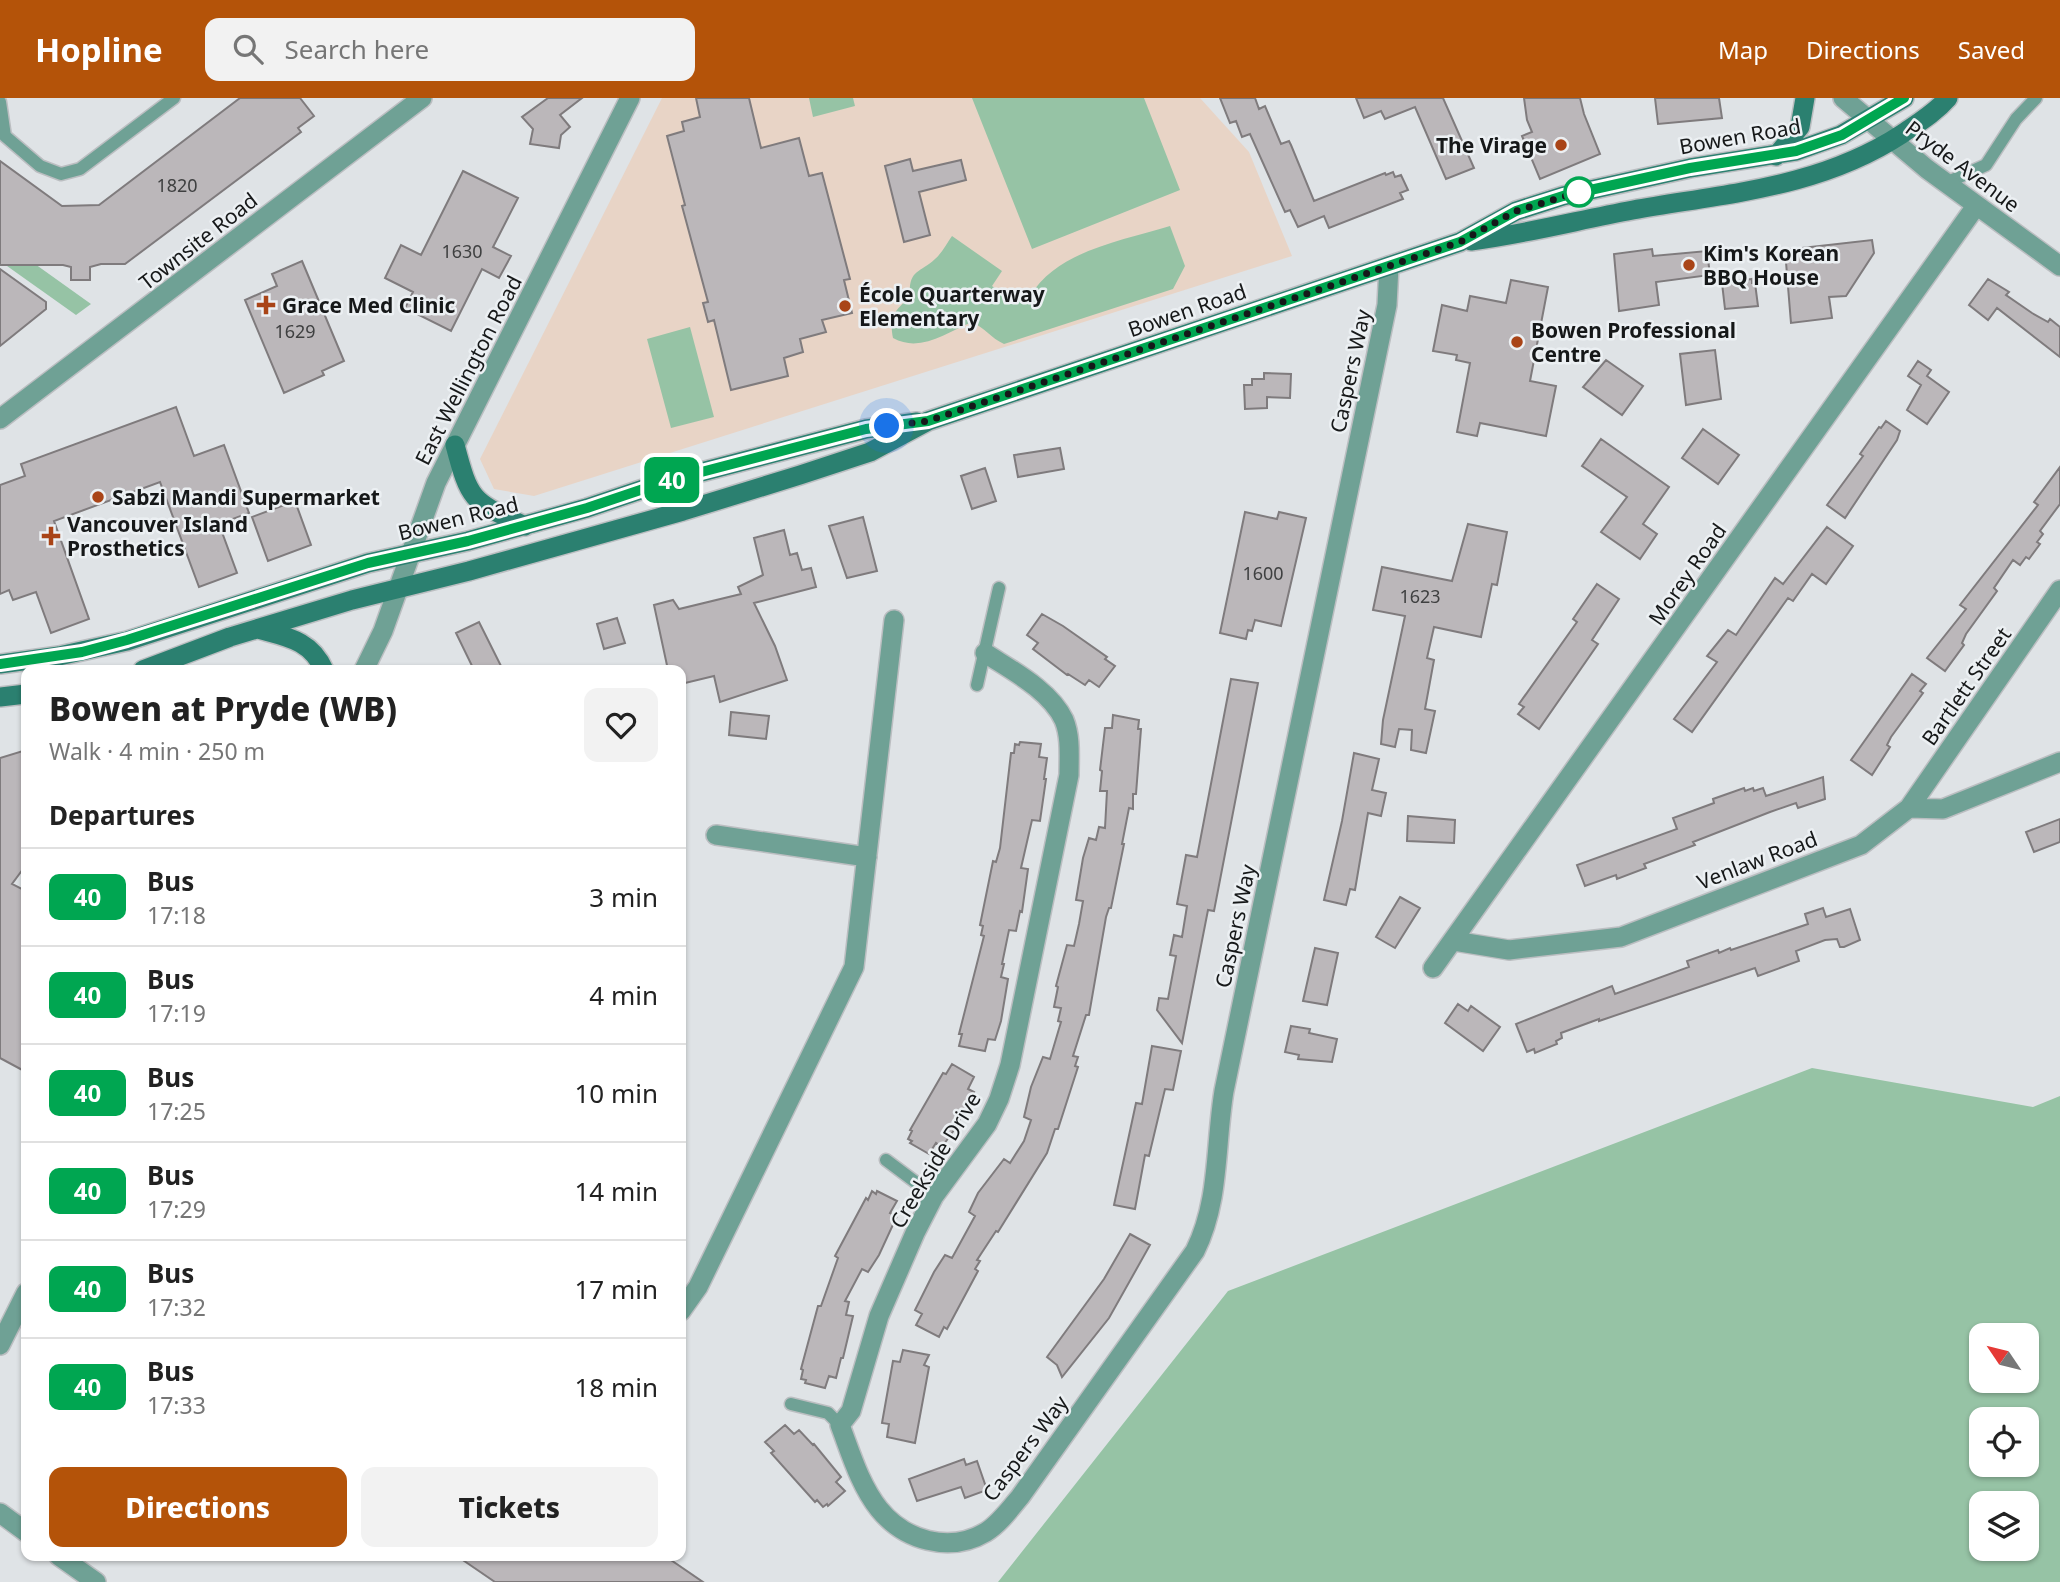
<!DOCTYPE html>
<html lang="en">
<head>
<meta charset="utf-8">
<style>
	body { margin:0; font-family:"Noto Sans",sans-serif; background:#f2f2f2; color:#222; height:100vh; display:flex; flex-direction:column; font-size:26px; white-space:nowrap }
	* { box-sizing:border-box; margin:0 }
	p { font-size:23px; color:#767676 }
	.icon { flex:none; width:38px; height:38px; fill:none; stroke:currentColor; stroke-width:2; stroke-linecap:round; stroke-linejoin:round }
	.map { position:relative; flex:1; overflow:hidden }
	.drawer { position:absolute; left:21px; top:567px; width:665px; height:896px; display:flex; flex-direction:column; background:#fff; border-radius:14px; box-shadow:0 2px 5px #0004 }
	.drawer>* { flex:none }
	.badge { padding:0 14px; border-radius:10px; font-size:24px; line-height:46px }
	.needle { width:46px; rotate:305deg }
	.fabs { position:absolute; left:1969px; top:1225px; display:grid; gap:14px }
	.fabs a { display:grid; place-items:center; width:70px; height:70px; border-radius:14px; background:#fff; box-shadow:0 2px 5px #0004; font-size:35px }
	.you { position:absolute; width:35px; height:35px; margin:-18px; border:5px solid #fff; border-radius:50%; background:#1a73e8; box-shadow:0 0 0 10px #1a73e833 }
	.map>.badge { position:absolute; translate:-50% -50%; box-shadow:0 0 0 4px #fff }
	h2 { padding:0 28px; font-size:26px; line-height:63px }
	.round { display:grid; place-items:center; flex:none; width:74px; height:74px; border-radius:14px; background:#f2f2f2 }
	.headline { display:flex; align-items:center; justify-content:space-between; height:119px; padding:0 28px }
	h1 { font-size:33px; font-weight:800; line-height:52px }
	.cta { display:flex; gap:14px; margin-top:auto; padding:14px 28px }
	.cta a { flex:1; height:80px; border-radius:14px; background:#b45309; color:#fff; font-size:28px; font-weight:800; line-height:80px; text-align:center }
	.cta a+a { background:#f2f2f2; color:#222 }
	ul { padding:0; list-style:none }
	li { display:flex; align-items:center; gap:21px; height:98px; padding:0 28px; border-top:2px solid #e0e0e0 }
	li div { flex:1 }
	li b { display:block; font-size:26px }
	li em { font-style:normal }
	li .badge { min-width:77px; font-weight:700; text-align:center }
	header { display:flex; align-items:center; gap:42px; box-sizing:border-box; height:98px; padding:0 35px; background:#b45309; color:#fff }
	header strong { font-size:33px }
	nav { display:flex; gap:38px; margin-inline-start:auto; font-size:24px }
	.search { width:490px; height:63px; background:#f2f2f2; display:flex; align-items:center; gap:18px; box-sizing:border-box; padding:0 24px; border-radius:14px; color:#767676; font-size:26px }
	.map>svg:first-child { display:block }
	.education { fill:#e8d4c6 }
	.green { fill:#96c3a5; fill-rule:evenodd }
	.building { fill:#bbb7ba; stroke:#7f7b7d; stroke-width:2 }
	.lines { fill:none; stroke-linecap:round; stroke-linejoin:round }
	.service-casing { stroke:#bbbec1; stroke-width:15 }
	.minor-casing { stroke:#bbbec1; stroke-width:22 }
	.tertiary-casing { stroke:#bbbec1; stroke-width:22 }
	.secondary-casing { stroke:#bbbec1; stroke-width:22 }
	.service { stroke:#6fa195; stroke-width:12 }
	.minor { stroke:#6fa195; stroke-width:19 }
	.tertiary { stroke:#6fa195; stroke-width:19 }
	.secondary { stroke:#2b8070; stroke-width:19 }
	.line-casing { stroke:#fff; stroke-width:16 }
	.line { stroke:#00a651; stroke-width:10 }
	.walk { stroke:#161819; stroke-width:7; stroke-dasharray:0 12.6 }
	.poi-dot { fill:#a94417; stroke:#ecf0f3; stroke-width:2.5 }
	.stop-dot { fill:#fff; stroke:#00a651; stroke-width:3.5 }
	.labels { text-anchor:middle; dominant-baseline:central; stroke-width:5; stroke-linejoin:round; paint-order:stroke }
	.number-label { font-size:18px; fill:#3f4041 }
	.street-label { font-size:21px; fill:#161819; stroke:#ecf0f3 }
	.poi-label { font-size:21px; font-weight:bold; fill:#161819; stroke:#ecf0f3; text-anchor:start }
</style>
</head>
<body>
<header>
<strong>Hopline</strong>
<div class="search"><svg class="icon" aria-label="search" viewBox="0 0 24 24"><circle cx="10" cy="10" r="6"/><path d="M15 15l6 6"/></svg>Search here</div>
<nav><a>Map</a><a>Directions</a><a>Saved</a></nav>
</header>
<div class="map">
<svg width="2060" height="1484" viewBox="0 0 2060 1484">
	<rect width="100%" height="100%" fill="#dfe3e6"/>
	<path class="education" d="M662,0H1200L1249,54L1292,158L534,398L494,391L480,361Z"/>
	<path class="green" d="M809,0H853L855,8L813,19Z
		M972,0H1144L1180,92L1032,151Z
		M1170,128L1185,168L1173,191L1004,246C991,240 985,230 972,224C946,235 920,255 893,240C889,221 894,211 910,200C908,171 919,176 935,161C942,155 947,145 952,138L1002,173L992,188L1008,200L1030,198C1058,152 1122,143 1170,128Z
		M0,141L91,206L76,217L0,163Z
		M690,229L714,319L671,330L647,241Z
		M1812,970L2033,1009L2060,998V1484H998L1228,1193ZM1981,1237H2026V1283H1981ZM1981,1321H2026V1367H1981ZM1981,1405H2026V1451H1981Z"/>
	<path class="building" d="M240,0H300L314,18L298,30L301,34L125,166H101L90,169V182H71V169L63,167H0V63L62,108L99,107Z
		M548,0H582L560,17L570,29L561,37L559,50L530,46L533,31L522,19Z
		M696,0H749L761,50L799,40L809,78L822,75L850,181L844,182L852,215L822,222L826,234L800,241L803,254L784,260L788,278L731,292L714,222L708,224L703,205L708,204L682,108L685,107L667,38L684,33L682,24L700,19Z
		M1220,0H1255L1259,11L1265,8L1281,46L1289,43L1291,47L1314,103L1385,75L1386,77L1393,74L1395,79L1401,77L1408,92L1400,95L1403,101L1329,130L1324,118L1298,129L1290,112L1285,114L1250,36L1242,39L1236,23L1230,25Z
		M1356,0H1443L1474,70L1446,81L1415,9L1385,21L1381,13L1364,20Z
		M1524,0H1580L1584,16L1600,56L1540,81L1522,38L1532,34L1527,22Z
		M1655,0H1719L1722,20L1658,26Z
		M910,61L913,73L961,62L966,82L919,94L930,137L904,144L885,68Z
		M463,73L518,100L493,149L511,158L499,180L482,171L451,233L405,210L413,194L385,180L401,147L421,157Z
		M1872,142L1874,155L1846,198L1829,199L1832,220L1791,225L1785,152Z
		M1652,151L1653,158L1707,153L1710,177L1656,184L1659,207L1619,213L1614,156Z
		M302,163L344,263L322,273L324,277L284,295L245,202L277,188L272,176Z
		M0,171L46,204V211L0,248Z
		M1752,181V185H1755L1758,208L1725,211L1722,185Z
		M1988,181L2009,194L2006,197L2032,215L2048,224L2050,221L2060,229V259L1997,210L1988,222L1969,207Z
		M1511,182L1548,189L1530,283L1556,288L1546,338L1480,325L1477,338L1457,334L1470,265L1456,262L1457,257L1433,253L1442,207L1467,213L1470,198L1506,205Z
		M1715,252L1721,301L1686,307L1680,256Z
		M1606,262L1643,288L1622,317L1583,289Z
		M1918,263L1931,272L1927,278L1949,294L1927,326L1907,312L1921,287L1908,278Z
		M1264,275L1291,276L1290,300L1267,299V310L1245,311L1244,287H1252V281H1264Z
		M176,309L194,358L224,347L249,415L219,426L237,475L199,489L160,384L54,423L89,521L51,535L36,494L13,502L9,492L0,496V387L25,378L21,366Z
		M1886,323L1900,333L1897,342L1845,420L1827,407L1863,358L1860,356L1879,329L1881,330Z
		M1703,331L1739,357L1718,386L1682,360Z
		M1601,341L1669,389L1643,426L1657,436L1640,461L1601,434L1627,399L1582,368Z
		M1060,350L1064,371L1018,379L1014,357Z
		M2060,369V406L2040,433L2043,436L2037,444L2040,446L2029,461L2026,459L2020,467L2013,462L1994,490L1997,493L1966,536L1962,545L1964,547L1945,573L1927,560L1966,511L1960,507L2038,407L2034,404Z
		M985,370L996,403L972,411L961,378Z
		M295,403L311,447L268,463L252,419Z
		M1245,414L1277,421L1279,414L1306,420L1281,528L1255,522L1252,533L1248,532L1246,541L1220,535Z
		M863,419L877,473L847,480L829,428Z
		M1468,426L1507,434L1497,487L1492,486L1481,539L1434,529L1427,560L1434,562L1425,611L1435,613L1426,655L1411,652L1412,632L1399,631L1395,649L1381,646L1383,622L1405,518L1373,512L1382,469L1452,483Z
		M1827,429L1853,448L1826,486L1812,476L1793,503L1788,500L1692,634L1674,621L1717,564L1707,558L1728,532L1736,537L1775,480L1783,486Z
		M784,432L790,457L797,455L802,472L811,470L816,489L754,505L775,548L787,582L720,604L714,578L681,586V572H668L654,507L673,502L679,511L741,496L738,489L763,477L754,440Z
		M1597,486L1619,501L1592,542L1598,546L1539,631L1518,616L1524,609L1519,606L1577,524L1573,521Z
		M1042,516L1063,528L1107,559L1105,561L1115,568L1099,589L1089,582L1085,587L1068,576L1067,577L1033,551L1038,545L1027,537Z
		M617,520L625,545L604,551L597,526Z
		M479,524L503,572H474L456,535Z
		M1912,576L1926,586L1920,593L1923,595L1891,639L1887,647L1890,649L1872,677L1851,662Z
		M1231,581L1258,585L1214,813L1208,812L1182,945L1157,912L1159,900L1168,901L1176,858L1170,857L1174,837L1182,839L1187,808L1177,806L1186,757L1197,759Z
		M731,614L769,618L766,641L729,637Z
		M1113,617L1139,622L1138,631H1141L1136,696H1133V711L1129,710L1122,746H1124L1111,810H1109L1106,819L1089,917H1086L1073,958L1078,959L1075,968L1078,969L1058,1031H1055L1047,1055L998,1134L996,1133L977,1162L980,1163L975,1171L978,1173L947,1231L944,1229L939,1239L916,1227L922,1216L915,1212L934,1174L945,1157L952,1160L975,1118L969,1114L978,1095L1004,1061L1010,1065L1024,1043L1031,1022L1024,1019L1031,989L1043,959L1050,961L1061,924L1058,923L1061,910L1054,909L1058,889L1056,888L1067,847L1074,848L1079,826L1083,803L1076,802L1083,760L1089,740L1096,742L1099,729L1105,730L1107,693H1100L1102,673L1100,672L1105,630H1112Z
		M1020,644L1041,646L1039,659L1047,660L1044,681H1046L1040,723L1032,722L1021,770L1028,771L1022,814L1020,813L1016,833L1009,832L1002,866H1004L1001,879L1008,881L1001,923L995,942L988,941L985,953L959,948L962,936H959L984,838L981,837L983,828L980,827L993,763L996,764L1000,750L1011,655H1014L1015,646L1019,647Z
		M26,652V767L12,786L26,793V974L0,960V660Z
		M1354,655L1379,661L1372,692L1386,695L1381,718L1368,715L1355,792L1350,791L1346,807L1324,802L1342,723Z
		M1823,679L1825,701L1798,710L1796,705L1770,714L1693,744L1695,747L1644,766L1646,770L1617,781L1616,777L1585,788L1577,767L1677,731L1673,720L1714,705L1713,701L1744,690L1745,693L1753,690L1754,693L1763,690L1766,698Z
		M1408,718L1455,722L1454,745L1407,743Z
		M2060,721V744L2034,754L2026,734Z
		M1400,799L1420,810L1395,850L1376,839Z
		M1823,810L1826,819L1850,811L1860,842L1844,849H1840L1837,841L1825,842L1796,853L1799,863L1758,878L1755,870L1599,923V921L1561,935L1562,940L1556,943L1557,946L1535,955L1534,951L1527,954L1516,926L1612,888L1615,896L1689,869L1687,863L1718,852L1719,855L1730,850L1731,852L1808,826L1805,816Z
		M1315,850L1338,855L1327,907L1303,903Z
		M1458,906L1468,913L1471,908L1500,929L1483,953L1445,925Z
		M1291,928L1310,931L1309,935L1337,941L1332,964L1298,961L1299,957L1285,954Z
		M1152,948L1181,953L1173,992L1165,991L1149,1058L1145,1057L1135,1111L1114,1107L1136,1005L1142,1006Z
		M952,966L974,979L968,991L974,994L954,1032L942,1049L936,1045L929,1056L910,1045L912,1043L908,1041L912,1033L910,1032L943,975L946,976Z
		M872,1093L876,1096L877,1093L897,1103L890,1115L897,1118L879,1157L868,1174L862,1171L845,1203L849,1204L846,1217L853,1218L843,1260H841L836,1280L829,1278L825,1290L805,1285L806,1282L801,1281L803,1272L801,1271L818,1208H821L838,1160L835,1158L866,1100L868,1102Z
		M1130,1136L1150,1147L1109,1220L1062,1279L1057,1267L1047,1259L1104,1181Z
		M903,1252L929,1257L924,1267L929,1269L915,1345L887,1339L889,1326L882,1325L893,1263L900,1264Z
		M785,1327L794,1336L799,1332L813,1347L814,1346L841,1379L836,1384L845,1393L828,1408L827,1406L823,1409L817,1402L815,1404L771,1355L774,1353L765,1344Z
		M964,1361L966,1367L977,1363L987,1392L965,1400L961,1389L917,1403L909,1381Z
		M457,1458H665L703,1484H495Z"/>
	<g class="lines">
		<g class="service-casing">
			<path id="service" d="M0,4L5,38L40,68L61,76L80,71L174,0
				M1946,85L1986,67L2016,21L2036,0
				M977,587L999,490
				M886,1062L934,1098
				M791,1306L828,1315L840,1327"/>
		</g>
		<g class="minor-casing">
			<path id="minor" d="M1843,0L1927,71L2060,168
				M985,555C1011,572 1050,592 1064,622C1071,639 1069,659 1069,677L1010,967L999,1001L987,1026L934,1098L915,1135L879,1218L851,1313L840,1327C851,1356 860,1387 879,1411C904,1442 949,1456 986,1434C999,1426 1010,1411 1020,1399L1195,1153C1220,1103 1215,1047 1224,993L1387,207L1389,168
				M1909,710L2060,492
				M716,737L867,759
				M1454,843L1509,852L1621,839L1861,747L1909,710L1943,711L2060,664
				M1433,870L1976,108
				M681,1213L698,1189L854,869L894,522
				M0,1415L26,1434
				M59,1458L96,1484"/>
		</g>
		<g class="tertiary-casing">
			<path id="tertiary" d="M0,321L422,0
				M364,572L383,533L436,385L630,0
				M0,1247L26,1195"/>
		</g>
		<g class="secondary-casing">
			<path id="secondary" d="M1776,58L1800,29L1805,0
				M1471,143C1526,136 1579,122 1633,112C1728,95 1819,90 1902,36C1918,25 1935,15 1948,0
				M455,347C470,404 472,403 525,428
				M258,531C287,539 311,542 324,572
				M0,566L59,558L127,543L368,465L468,443L587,410L667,383L866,331L917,324
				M143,572L230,539L352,502L469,473L683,413L800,377L870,354L928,323L1460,144L1516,113L1563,98L1690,70L1796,53L1841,37L1904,0
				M0,599L26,596"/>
		</g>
		<use href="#service" class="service"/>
		<use href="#minor" class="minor"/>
		<use href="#tertiary" class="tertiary"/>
		<use href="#secondary" class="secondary"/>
	</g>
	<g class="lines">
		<g class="line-casing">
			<path id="line" d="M0,566L82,554L127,542L368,465L468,443L587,410L667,383L866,331L928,323L1460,144L1516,113L1563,98L1690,70L1796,53L1842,37L1904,0"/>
		</g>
		<use href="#line" class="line"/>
		<path class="walk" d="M887,328L928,323L1413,160L1460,144L1516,113L1589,91L1579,94"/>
	</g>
	<g class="poi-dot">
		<circle cx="1561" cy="47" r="7"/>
		<circle cx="1689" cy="167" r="7"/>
		<path d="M262.5 196.5h7v7h7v7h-7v7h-7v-7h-7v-7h7z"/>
		<circle cx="845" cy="208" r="7"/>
		<circle cx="1517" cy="244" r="7"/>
		<circle cx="98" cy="399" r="7"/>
		<path d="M47.5 427.5h7v7h7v7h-7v7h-7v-7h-7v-7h7z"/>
	</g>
	<circle class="stop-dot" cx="1579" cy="94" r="14"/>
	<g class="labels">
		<g class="number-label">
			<text x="177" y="87">1820</text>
			<text x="462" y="153">1630</text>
			<text x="295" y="233">1629</text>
			<text x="1263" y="475">1600</text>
			<text x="1420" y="498">1623</text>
		</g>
		<g class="street-label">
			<text transform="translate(1740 38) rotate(-10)">Bowen Road</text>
			<text transform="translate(1963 68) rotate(37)">Pryde Avenue</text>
			<text transform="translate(198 143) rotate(-38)">Townsite Road</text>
			<text transform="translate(1187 212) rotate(-19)">Bowen Road</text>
			<text transform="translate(468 272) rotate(-63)">East Wellington Road</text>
			<text transform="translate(1350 273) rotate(-78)">Caspers Way</text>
			<text transform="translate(458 420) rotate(-14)">Bowen Road</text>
			<text transform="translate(1687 476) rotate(-55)">Morey Road</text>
			<text transform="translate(1966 588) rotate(-55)">Bartlett Street</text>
			<text transform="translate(1757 762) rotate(-21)">Venlaw Road</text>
			<text transform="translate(1235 828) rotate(-78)">Caspers Way</text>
			<text transform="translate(935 1062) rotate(-59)">Creekside Drive</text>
			<text transform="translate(1025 1350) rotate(-53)">Caspers Way</text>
		</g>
		<g class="poi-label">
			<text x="1547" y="47" text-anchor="end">The Virage</text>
			<text x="1703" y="155">Kim's Korean<tspan x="1703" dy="24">BBQ House</tspan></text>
			<text x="859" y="196">École Quarterway<tspan x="859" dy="24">Elementary</tspan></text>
			<text x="282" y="207">Grace Med Clinic</text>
			<text x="1531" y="232">Bowen Professional<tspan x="1531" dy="24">Centre</tspan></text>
			<text x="112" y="399">Sabzi Mandi Supermarket</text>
			<text x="67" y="426">Vancouver Island<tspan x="67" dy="24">Prosthetics</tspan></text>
		</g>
	</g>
</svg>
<div class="fabs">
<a><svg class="needle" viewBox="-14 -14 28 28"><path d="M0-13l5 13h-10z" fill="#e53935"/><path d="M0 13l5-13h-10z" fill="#767676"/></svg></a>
<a><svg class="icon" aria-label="locate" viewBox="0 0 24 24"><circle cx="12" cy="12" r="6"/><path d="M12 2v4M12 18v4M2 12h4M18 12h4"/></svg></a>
<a><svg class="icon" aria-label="layers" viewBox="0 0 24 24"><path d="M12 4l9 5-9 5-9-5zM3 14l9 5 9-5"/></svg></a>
</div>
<div class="you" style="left:887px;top:328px"></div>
<b class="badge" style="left:672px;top:382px;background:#00a651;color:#fff">40</b>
<section class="drawer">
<div class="headline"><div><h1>Bowen at Pryde (WB)</h1><p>Walk · 4 min · 250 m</p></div><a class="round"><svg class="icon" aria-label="heart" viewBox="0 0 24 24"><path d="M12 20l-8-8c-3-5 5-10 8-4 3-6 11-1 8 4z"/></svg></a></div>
<h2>Departures</h2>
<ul>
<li><span class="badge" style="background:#00a651;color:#fff">40</span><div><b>Bus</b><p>17:18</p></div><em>3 min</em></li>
<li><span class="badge" style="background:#00a651;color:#fff">40</span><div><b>Bus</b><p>17:19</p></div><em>4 min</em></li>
<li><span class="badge" style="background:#00a651;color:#fff">40</span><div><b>Bus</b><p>17:25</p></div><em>10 min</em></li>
<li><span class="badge" style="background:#00a651;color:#fff">40</span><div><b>Bus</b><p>17:29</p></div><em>14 min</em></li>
<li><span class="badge" style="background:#00a651;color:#fff">40</span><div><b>Bus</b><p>17:32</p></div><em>17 min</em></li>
<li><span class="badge" style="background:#00a651;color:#fff">40</span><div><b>Bus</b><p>17:33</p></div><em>18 min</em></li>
</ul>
<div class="cta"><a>Directions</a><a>Tickets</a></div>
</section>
</div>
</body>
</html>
